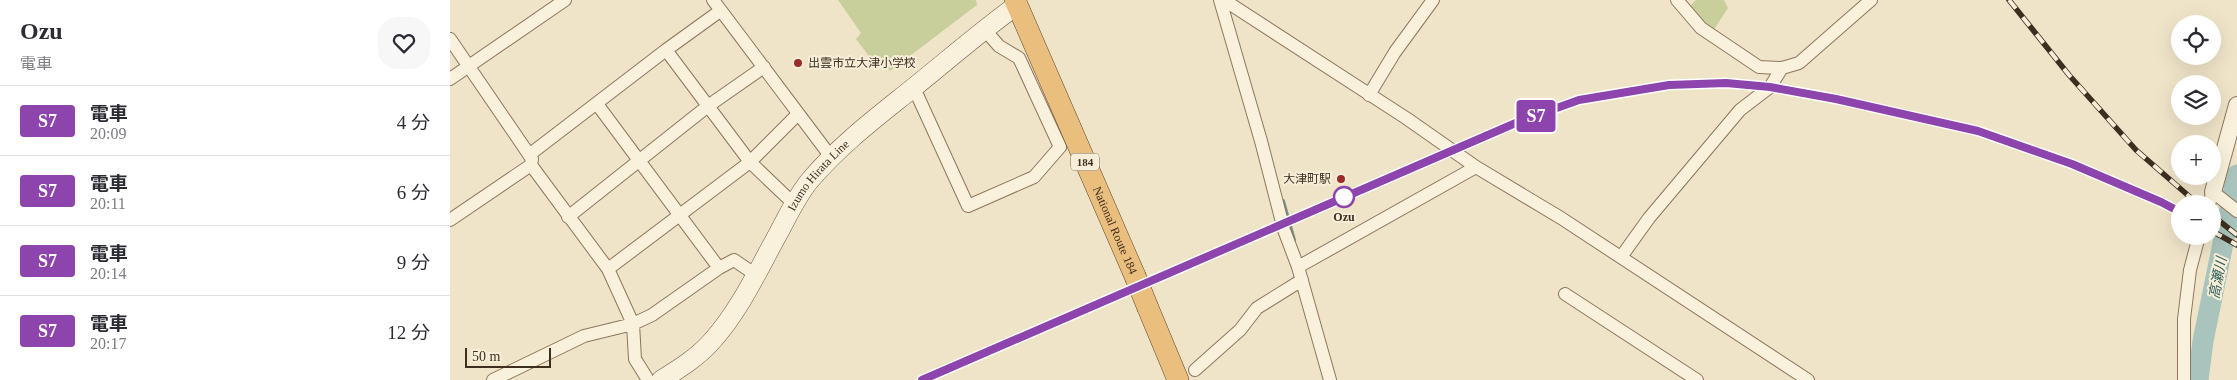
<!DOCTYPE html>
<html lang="ja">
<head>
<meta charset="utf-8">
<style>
	body { margin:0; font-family:"Times New Roman","Noto Sans JP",serif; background:#f7f7f7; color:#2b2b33; height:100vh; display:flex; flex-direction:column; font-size:19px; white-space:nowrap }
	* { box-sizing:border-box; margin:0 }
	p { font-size:16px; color:#7c7c81 }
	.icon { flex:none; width:28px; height:28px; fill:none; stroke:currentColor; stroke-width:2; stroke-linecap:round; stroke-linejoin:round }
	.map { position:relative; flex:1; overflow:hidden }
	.sheet { display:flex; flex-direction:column; background:#fff; width:450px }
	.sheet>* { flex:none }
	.badge { padding:0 10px; border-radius:4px; font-size:18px; line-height:32px }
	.fabs { position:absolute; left:1721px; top:15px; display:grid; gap:10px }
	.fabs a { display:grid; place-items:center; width:50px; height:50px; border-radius:50%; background:#fff; box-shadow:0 5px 20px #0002; font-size:25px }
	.scale { position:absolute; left:15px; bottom:12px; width:86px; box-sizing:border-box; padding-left:5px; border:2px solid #3d2e20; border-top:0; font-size:14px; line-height:18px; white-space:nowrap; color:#3d2e20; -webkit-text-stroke:4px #f7eed8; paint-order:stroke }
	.map>.badge { position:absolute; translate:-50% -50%; box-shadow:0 0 0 2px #fff }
	.round { display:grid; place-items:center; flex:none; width:52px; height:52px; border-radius:20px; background:#f7f7f7 }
	.head { display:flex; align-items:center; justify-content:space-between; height:85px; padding:0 20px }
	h1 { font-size:24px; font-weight:800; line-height:38px }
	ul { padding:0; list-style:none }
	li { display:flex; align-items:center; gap:15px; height:70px; padding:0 20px; border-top:1px solid #e1e1e2 }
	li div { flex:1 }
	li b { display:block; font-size:19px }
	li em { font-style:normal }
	li .badge { min-width:55px; font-weight:700; text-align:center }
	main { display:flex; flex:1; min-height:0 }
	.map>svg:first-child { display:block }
	.green { fill:#c9cf9b }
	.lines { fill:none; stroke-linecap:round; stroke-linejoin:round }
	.stream { stroke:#6f938a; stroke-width:4 }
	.river { stroke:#a9c4bc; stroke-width:21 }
	.minor-casing { stroke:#8d765c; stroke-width:14 }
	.tertiary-casing { stroke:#8d765c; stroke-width:18 }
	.secondary-casing { stroke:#6f573f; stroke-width:20 }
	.trunk-casing { stroke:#5b4430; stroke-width:22 }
	.minor { stroke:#faf1dc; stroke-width:12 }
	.tertiary { stroke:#faf1dc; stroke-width:16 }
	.secondary { stroke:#faf1dc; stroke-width:19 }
	.trunk { stroke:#eabe7c; stroke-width:21 }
	.rail-casing { stroke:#3d2e20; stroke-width:5.5 }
	.rail { stroke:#f7eed8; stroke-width:4; stroke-dasharray:11; stroke-linecap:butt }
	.trunk-bridge-casing { stroke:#5b4430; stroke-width:22; stroke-linecap:butt }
	.trunk-bridge { stroke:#eabe7c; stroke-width:21 }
	.line-casing { stroke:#fff; stroke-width:11 }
	.line { stroke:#8e44ad; stroke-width:8 }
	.poi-dot { fill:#9e2a2b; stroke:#f7eed8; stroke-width:2 }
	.stop-dot { fill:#fff; stroke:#8e44ad; stroke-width:2.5 }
	.labels { text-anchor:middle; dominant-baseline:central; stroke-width:4; stroke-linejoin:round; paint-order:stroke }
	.shield { fill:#f7eed8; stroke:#756857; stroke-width:1 }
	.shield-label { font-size:11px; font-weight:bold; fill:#3d2e20 }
	.poi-label { font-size:12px; fill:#3d2e20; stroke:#f7eed8; text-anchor:start }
	.street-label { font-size:12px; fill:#3d2e20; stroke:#f7eed8 }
	.stop-label { font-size:12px; font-weight:bold; fill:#3d2e20; stroke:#f7eed8 }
	.water-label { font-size:14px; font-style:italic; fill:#2f5d5a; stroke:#f7eed8 }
</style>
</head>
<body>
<main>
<section class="sheet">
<div class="head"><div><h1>Ozu</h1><p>電車</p></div><a class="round"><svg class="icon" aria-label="heart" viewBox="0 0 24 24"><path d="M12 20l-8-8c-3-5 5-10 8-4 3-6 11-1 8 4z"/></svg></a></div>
<ul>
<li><span class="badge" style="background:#8e44ad;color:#fff">S7</span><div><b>電車</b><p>20:09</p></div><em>4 分</em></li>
<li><span class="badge" style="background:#8e44ad;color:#fff">S7</span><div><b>電車</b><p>20:11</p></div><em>6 分</em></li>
<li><span class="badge" style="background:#8e44ad;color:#fff">S7</span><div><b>電車</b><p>20:14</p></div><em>9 分</em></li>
<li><span class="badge" style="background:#8e44ad;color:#fff">S7</span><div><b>電車</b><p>20:17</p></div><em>12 分</em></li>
</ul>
</section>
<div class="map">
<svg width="1787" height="380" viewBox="0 0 1787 380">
	<rect width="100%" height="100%" fill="#f0e4c8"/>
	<path class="green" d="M388,0H526L527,5L440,71L431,58L425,64L406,39L411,33Z
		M1246,0H1274L1278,8L1263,31L1239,7Z"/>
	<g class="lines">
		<path class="stream" d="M833,201L844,240"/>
		<path class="river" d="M1748,380L1753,341L1787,175"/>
		<g class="minor-casing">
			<path id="minor" d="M263,0L381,157
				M770,0L811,141L834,230L848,267L880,380
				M774,0L956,118L1026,167L1111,218L1358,380
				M1227,0L1251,28L1309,67L1332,68L1349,63L1421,0
				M0,39L82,159L81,165L158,269L183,324L185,359L198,380
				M216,50L300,162L344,204
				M0,79L115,0
				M464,88L518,206L584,177L610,147L569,58L549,46L534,29
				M919,95L945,52L983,0
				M147,104L269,268
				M79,155L216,50L270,11
				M1759,204L1763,192L1787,211
				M118,217L258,106L314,67
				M0,220L81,165
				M1171,257L1199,218L1290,110L1320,87L1332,68
				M848,267L1026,167
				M158,269L300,162L348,114
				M1115,294L1247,380
				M745,370L790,330L807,308L852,280
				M43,380L134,336L183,324L202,315L269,268L284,260L306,275
				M1734,380V319L1740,270L1749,236"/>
		</g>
		<g class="tertiary-casing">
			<path id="tertiary" d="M1763,192L1787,105"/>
		</g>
		<g class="secondary-casing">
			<g id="secondary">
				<path id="s1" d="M211,380C229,369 248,357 262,341C290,310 308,270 328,234C338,216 347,195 361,179C391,144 427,117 463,88C498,60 531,31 567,5"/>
			</g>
		</g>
		<g class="trunk-casing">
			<g id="trunk">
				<path id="s2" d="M565,0L685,276"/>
				<path d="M698,308L728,380"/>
			</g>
		</g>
		<use href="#minor" class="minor"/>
		<use href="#tertiary" class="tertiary"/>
		<use href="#secondary" class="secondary"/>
		<use href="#trunk" class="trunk"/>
		<g class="rail-casing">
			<path id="rail" d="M1559,0L1619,75L1686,150L1748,204
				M1762,215L1787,235
				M1762,231L1787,245
				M472,380L1068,122L1129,100L1219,85L1276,83L1320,87L1386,99L1528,131L1622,164L1711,201L1730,212"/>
		</g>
		<use href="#rail" class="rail"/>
		<g class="trunk-bridge-casing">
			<path id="trunk-bridge" d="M685,276L698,308"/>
		</g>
		<use href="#trunk-bridge" class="trunk-bridge"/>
	</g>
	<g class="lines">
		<g class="line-casing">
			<path id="line" d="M472,380L1068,122L1129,100L1219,85L1276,83L1320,87L1386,99L1528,131L1622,164L1711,202L1730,212"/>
		</g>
		<use href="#line" class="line"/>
	</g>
	<g class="poi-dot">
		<circle cx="348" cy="63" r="5"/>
		<circle cx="891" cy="179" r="5"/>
	</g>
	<circle class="stop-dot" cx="894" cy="197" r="10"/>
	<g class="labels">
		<rect class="shield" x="621" y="153.5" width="28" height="17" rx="4"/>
		<g class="shield-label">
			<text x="635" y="162">184</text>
		</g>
		<g class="poi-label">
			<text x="358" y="63">出雲市立大津小学校</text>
			<text x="881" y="179" text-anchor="end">大津町駅</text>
		</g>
		<g class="street-label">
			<text stroke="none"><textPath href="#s1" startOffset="262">Izumo Hirata Line</textPath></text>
			<text stroke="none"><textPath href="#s2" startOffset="251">National Route 184</textPath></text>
		</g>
		<g class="stop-label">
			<text x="894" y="217">Ozu</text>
		</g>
		<g class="water-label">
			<text transform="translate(1768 278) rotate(-79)">高瀬川</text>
		</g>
	</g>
</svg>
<div class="fabs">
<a><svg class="icon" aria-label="locate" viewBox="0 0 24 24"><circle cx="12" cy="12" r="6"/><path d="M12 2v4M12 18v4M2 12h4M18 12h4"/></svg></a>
<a><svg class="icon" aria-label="layers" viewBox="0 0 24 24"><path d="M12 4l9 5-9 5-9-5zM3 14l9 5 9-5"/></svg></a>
<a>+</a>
<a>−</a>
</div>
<div class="scale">50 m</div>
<b class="badge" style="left:1086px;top:116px;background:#8e44ad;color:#fff">S7</b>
</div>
</main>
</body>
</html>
